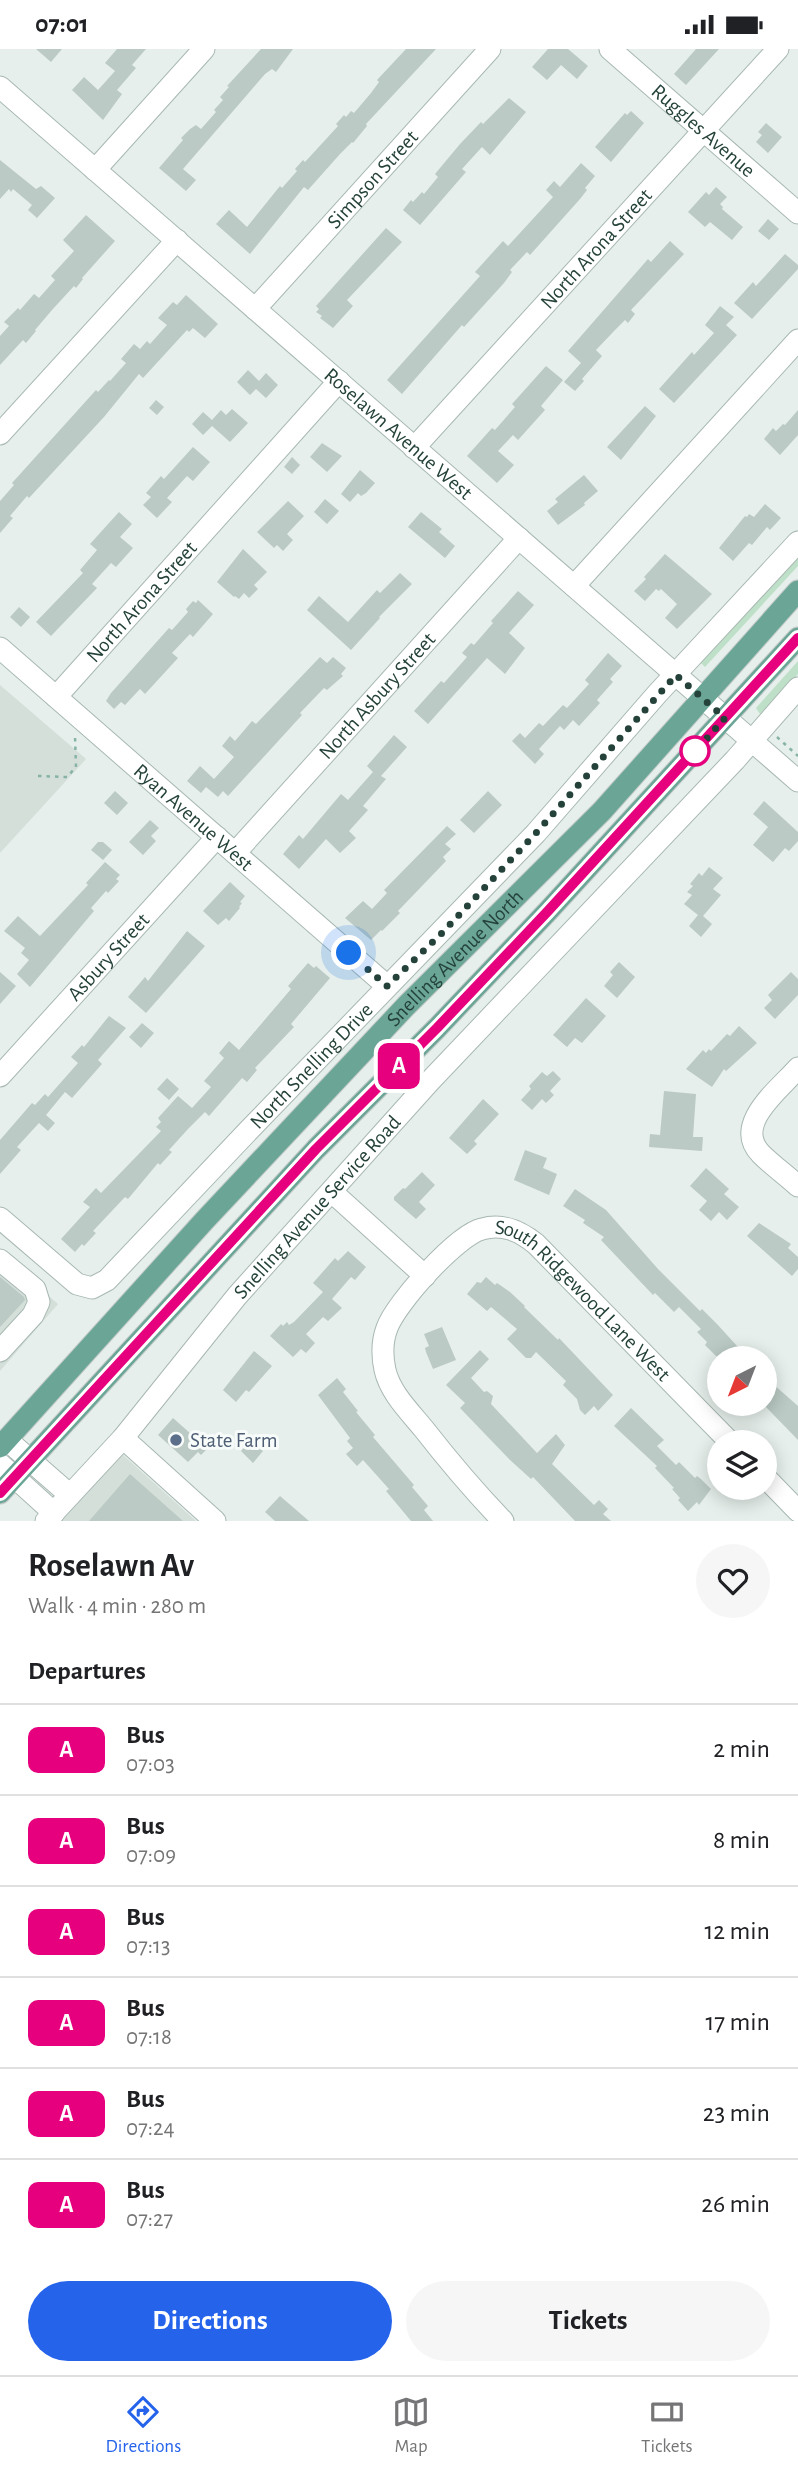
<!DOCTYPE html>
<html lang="en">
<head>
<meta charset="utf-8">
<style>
	body { margin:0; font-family:"Alegreya Sans",sans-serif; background:#f6f6f6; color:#202124; height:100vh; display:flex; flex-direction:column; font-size:26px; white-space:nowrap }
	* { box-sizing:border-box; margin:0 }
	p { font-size:23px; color:#757577 }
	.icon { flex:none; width:38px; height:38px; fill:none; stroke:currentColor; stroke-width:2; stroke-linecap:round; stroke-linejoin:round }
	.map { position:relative; height:1472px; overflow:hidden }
	.side { display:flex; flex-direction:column; background:#fff; flex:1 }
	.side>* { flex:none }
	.badge { padding:0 14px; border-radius:10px; font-size:24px; line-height:46px }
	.needle { width:46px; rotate:222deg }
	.buttons { position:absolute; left:707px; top:1297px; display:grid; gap:14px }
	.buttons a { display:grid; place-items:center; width:70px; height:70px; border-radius:50%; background:#fff; box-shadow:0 4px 18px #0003; font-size:35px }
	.you { position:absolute; width:35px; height:35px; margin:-18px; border:5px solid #fff; border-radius:50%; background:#1a73e8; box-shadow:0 0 0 10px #1a73e833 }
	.map>.badge { position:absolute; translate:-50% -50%; box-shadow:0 0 0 4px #fff }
	h2 { padding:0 28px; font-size:26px; line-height:63px }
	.round { display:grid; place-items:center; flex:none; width:74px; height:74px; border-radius:37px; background:#f6f6f6 }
	.headline { display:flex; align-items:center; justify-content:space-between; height:119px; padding:0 28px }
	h1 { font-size:33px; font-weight:700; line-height:52px }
	.button { display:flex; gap:14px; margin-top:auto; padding:14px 28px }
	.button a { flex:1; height:80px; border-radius:42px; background:#2563eb; color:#fff; font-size:28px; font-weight:700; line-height:80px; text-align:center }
	.button a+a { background:#f6f6f6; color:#202124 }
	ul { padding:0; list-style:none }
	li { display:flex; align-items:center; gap:21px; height:91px; padding:0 28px; border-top:2px solid #e0e0e0 }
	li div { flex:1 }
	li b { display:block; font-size:26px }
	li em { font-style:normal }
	li .badge { min-width:77px; font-weight:700; text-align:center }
	.status { display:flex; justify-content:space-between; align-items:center; height:49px; padding:0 35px; background:#fff; direction:ltr }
	.status svg { height:19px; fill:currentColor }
	.tab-bar { display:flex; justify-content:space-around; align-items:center; height:98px; border-top:2px solid #e0e0e0; background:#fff; font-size:19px; color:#757577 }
	.tab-bar a { display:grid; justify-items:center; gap:4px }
	.tab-bar .on { color:#2563eb }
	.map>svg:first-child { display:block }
	.built { fill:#d4dfda }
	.green { fill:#bfe0c8 }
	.building { fill:#bbcac4 }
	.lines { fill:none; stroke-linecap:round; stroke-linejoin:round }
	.minor-casing { stroke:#a8b8b2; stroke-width:23 }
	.major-casing { stroke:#c2cac8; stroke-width:23 }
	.path { stroke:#86b3a5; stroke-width:2.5; stroke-dasharray:3.5 5; stroke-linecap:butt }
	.minor { stroke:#fff; stroke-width:21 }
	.major { stroke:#6aa596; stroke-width:21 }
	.line-casing { stroke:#fff; stroke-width:16 }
	.line { stroke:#e6007e; stroke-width:10 }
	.walk { stroke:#24423a; stroke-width:7; stroke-dasharray:0 12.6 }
	.stop-dot { fill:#fff; stroke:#e6007e; stroke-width:3.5 }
	.service-dot { fill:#5c6f8a; stroke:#f7fbf9; stroke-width:2.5 }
	.labels { text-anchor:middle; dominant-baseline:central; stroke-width:6; stroke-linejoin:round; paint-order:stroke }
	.street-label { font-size:21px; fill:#24423a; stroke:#f7fbf9 }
	.service-label { font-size:21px; fill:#4e5e75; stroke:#f7fbf9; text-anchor:start }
</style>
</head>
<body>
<div class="status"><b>07:01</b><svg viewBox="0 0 49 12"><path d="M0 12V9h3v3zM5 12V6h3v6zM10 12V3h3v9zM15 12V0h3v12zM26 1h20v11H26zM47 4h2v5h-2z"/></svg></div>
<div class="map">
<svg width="798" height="1472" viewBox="0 0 798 1472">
	<rect width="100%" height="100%" fill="#e6efeb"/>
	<path class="built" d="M0,636L86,710L0,804Z
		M0,1204L58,1255L0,1322Z
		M122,1405L196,1472H62Z"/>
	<path class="green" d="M798,509V517L705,618L700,613Z
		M798,612V625L760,665L756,659Z"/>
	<path class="building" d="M36,0H62L51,13Z
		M117,0H146L132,16L136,19L117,41L122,45L103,71L72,41L84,28L98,41L115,22L105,14Z
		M261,0H293L276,23L272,20L265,25L183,120L196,131L186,142L159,119L183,91L181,89L190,80L196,76L201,80L216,63L214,61L223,51L220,48L229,38L227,37Z
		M406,0H436L366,75L367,77L353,94L352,93L340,105L308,141L304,138L250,205L216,175L229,161L247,178L280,137L282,139L297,122L295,120L303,111L305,113L338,77L336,75L344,66L346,68L351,62L354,64L371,44L379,33L377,31Z
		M548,0H568L588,17L577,30L561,16L547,31L532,18Z
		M696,0H719L686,36L674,25Z
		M509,49L526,63L490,106L482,98L462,120L466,123L420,176L403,161L411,151L413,153L422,143L424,145L438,128L435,125L460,95L481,73L483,75Z
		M631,62L644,74L611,113L595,98L625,64L627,66Z
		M766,74L782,88L768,104L756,93L762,86L758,83Z
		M0,111L36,140L41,137L55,149L37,169L28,161L32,156L13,140L11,143L9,140L0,150Z
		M581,114L595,127L585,139L587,141L580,150L530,206L527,203L510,221L512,223L504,234L464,278L462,276L402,345L387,331L480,227L475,223L503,192L508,197L553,148L546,141L554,132L560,138Z
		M716,138L727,148L720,155L723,158L722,160L743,178L732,191L710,173L705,178L688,163L706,143L709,146Z
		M86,166L115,192L82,229L83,230L76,239L74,237L52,261L35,281L36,282L26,294L23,291L0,316V287L9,277L4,273L18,259L20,261L34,245L39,249L55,231L51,227L74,202L63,191Z
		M768,170L779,180L769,191L758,182Z
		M386,179L402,193L347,251L353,257L333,279L320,269L322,267L316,263L319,260L316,257Z
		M670,192L684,205L631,261L635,265L628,274L625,271L615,281L596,301L602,307L582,330L584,332L575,342L564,333L581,314L568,302L648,210L651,213Z
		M785,205L798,216V220L752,270L734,254L753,233L756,237Z
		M186,246L218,275L205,289L193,279L189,283L187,281L143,329L139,325L104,368L29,449L27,447L10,467L13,469L0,484V452L14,436L12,434L96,341L98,343L109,331L110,332L126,314L121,310L134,295L140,300L147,292L150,295L167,276L158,269L173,253L177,256Z
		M720,257L734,268L726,276L737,286L674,354L659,340L692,303L694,306L714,284L705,276Z
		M546,317L563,331L541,357L545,361L518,391L513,386L498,402L514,416L497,434L467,407L492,379L495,381L515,358L512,355Z
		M248,321L259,332L266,324L278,336L266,349L256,340L250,346L237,333Z
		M156,351L164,358L157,366L149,359Z
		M645,357L656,367L621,411L607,398Z
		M232,360L248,374L230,393L212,377L203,386L192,375L203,363L212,371L221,361L226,366Z
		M798,361V386L780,406L764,390L773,379L776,382L783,375L785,376Z
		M322,394L342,407L327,423L310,408Z
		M193,398L210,413L193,432L187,427L167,449L172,453L157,469L143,456L151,448L146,444L161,427L164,430Z
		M292,408L300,416L292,425L284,418Z
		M360,421L375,434L366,444L361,447L358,444L350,453L341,445Z
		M584,426L598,442L584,454L585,456L558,476L547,462L558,453L555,450Z
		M325,450L339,462L327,475L314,463Z
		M288,452L304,467L287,485L293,491L283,502L277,496L274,499L257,483Z
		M765,455L781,469L770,481L767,478L752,496L749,494L733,512L719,499L745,467L747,468L749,465L754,468Z
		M119,463L132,475L120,488L133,499L116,518L111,514L92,535L97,539L51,587L36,573L83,524L80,521L97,501L90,495Z
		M421,463L442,480L439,483L455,497L445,509L408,478Z
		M243,500L267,523L254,536L258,540L249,549L244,544L239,550L235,547L234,548L217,533Z
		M665,505L712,545L677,580L665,569L677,555L661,540L659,542L656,540L645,552L634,542L646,530L644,528Z
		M400,524L412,535L379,568L380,569L351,601L307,561L319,547L348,573L377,541L380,544Z
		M518,542L534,556L509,584L525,599L505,625L487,609L428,675L414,662L441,632L444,634L467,608L462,604L471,594L474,596L493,574L491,572Z
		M198,551L213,565L193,588L190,585L172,604L178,609L145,645L140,640L125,656L121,653L114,660L106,652L111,644L169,579L172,581L188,563L186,560L193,552L196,554Z
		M19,558L30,568L21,578L10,568Z
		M608,604L622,617L610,630L613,633L597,651L600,654L579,677L573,671L564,681L560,677L539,700L544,705L535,715L512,692L520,684L525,689L539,674L543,677L563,656L567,659L589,635L585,631Z
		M320,608L327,614L333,608L346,619L341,625L343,627L327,641L324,639L300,664L302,666L228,747L223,742L218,748L206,738L201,744L187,732L200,717L214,730L234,708L222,697L230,687L235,692L252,672L256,675Z
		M394,686L407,698L381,727L386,730L363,757L368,761L349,782L356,789L340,804L326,790L299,820L283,805L299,786L303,790L341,745L348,751L373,723L367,717Z
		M115,742L128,754L117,766L104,754Z
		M488,742L502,756L474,784L460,771Z
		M764,752L798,783V792L789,802L785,799L773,813L753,796L768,778L753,765Z
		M150,771L159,779L151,787L156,792L143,806L129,793Z
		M447,777L456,785L445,795L451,800L443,808L446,812L398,862L400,864L382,882L381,881L371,891L345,869L363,852L372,860L387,844L384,841Z
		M98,793H103L112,801L103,811L91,801Z
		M105,813L120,826L116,830L119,832L108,844L106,842L91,859L94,862L30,938L17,925L29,911L21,904L25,899L4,882L18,867L40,887L88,836L86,834Z
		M709,818L723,829L713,840L721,846L703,867L712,875L701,888L689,877L698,866L684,855L692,846L687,843L693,837L690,835L699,824L702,827Z
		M230,833L245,847L240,853L242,854L239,858L240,859L229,872L226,869L218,876L203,862Z
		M187,882L205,897L146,964L128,948L145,928L148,932Z
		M619,913L635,928L617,949L604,937L613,926L610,923Z
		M308,914L314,919L316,917L330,929L291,975L294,978L255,1019L257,1021L247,1033L242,1029L209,1067L205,1063L188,1080L169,1101L172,1103L160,1116L158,1114L128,1150L125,1148L93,1182L96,1184L84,1197L82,1195L75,1203L61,1190L90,1158L83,1153L96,1139L101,1144L161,1082L156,1078L161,1073L158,1069L178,1047L192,1059L211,1038L204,1032L224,1009L219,1004L229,992L239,1001L291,940L288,937Z
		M0,923L16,937L0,955Z
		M791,923L798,930V946L775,970L764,959L772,951L768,946Z
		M586,949L606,967L582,994L575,989L567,998L553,986Z
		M109,967L126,979L98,1011L102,1015L72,1049L65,1043L46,1066L55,1074L48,1082L39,1074L17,1098L21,1101L0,1125V1091L32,1054L35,1056L45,1045L48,1048L78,1014L71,1008L82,996L84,998Z
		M142,974L154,984L141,999L129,988Z
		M739,977L757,994L726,1022L724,1020L712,1038L686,1020L703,1001L706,1004L709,1000L711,1002L727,985L730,987Z
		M553,1022L561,1030L550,1042L554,1046L546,1054L542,1050L532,1061L521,1051L531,1040L529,1037L542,1023L547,1027Z
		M167,1029L179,1040L169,1051L157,1040Z
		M664,1042L696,1045L693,1088H703L702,1102L649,1098L650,1085L660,1086Z
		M483,1050L499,1065L474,1092L477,1095L467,1105L449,1089Z
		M525,1101L547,1109L543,1119L557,1125L549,1146L514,1131Z
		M706,1119L729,1140L724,1145L739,1158L727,1171L719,1163L711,1172L699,1161L707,1152L690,1137Z
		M422,1123L435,1136L419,1153L426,1160L416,1170L394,1151V1148L403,1139L405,1140Z
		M575,1140L606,1161L658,1220L700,1262L702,1260L717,1275L748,1309H718L705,1296L707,1293L697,1283L701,1280L679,1258L674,1263L655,1244L653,1246L601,1191L604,1188L583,1174L585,1171L563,1157Z
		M759,1174L791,1195L788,1199L798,1208V1220L792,1227L747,1187Z
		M348,1202L366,1218L355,1231L351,1228L332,1250L342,1259L328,1272L323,1268L306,1285L315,1294L306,1304L301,1300L293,1308L270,1287L281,1275L283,1277L287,1273L289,1276L294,1273L323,1243L313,1234L335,1209L338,1212Z
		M0,1228L24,1248L25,1251L0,1278Z
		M486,1228L495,1236L497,1234L510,1243L525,1257L524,1258L558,1291L559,1289L613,1346L598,1362L594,1357L585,1366L580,1361L577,1350L563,1336L566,1332L536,1303L531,1309H526L507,1290L517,1280L491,1258L487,1262L467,1245L477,1233L481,1234Z
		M442,1278L456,1311L433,1320L426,1303L425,1299L429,1297L424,1285Z
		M480,1301L489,1310L471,1329L484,1343L487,1342L493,1347L491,1355L537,1404L556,1385L565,1396L552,1415L594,1456L599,1451L608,1460L603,1465L611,1472H575L533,1428L531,1430L510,1411L460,1359L465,1354L446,1336Z
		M254,1302L272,1317L249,1343L246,1341L236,1353L223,1341Z
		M765,1328L798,1357V1391L765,1357Z
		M337,1329L346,1340L343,1343L358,1362L356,1363L375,1386L373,1388L414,1436L412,1438L428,1457L424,1461L433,1472H411L386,1442L389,1440L363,1411L357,1417L346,1405L353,1399L347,1392L350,1389L318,1346Z
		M631,1359L664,1391L657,1397L676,1416L679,1413L695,1429L697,1427L701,1430L711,1440L699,1456L697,1453L688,1462L678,1451L680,1449L672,1440L674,1439L655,1419L657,1417L614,1377Z
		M173,1369L191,1385L194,1382L210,1397L201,1406L198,1403L188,1413L158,1386Z
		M251,1391L263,1402L253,1414L241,1402Z
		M130,1425L183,1472H89Z
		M280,1447L309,1472H275L265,1463Z"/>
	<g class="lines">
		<g class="minor-casing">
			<g id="minor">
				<path id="s1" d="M610,0L798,164"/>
				<path id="s2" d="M0,38L798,732"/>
				<path d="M95,121L204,0"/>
				<path id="s3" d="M255,260L490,0"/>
				<path d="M0,385L177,191"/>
				<path id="s4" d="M414,399L778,0"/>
				<path d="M574,537L798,291"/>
				<path id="s5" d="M0,599L387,937"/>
				<path id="s6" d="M56,648L339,332"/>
				<path id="s7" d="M235,804L519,489"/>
				<path d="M798,1019C780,1040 732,1075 761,1105C772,1116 786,1126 798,1137"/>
				<path id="s8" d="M0,1027L217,788"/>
				<path d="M332,1143L425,1227"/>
				<path id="s9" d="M0,1169L77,1235L92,1239L107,1231L249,1081L536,784L657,645L798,493"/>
				<path d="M0,1211L35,1240L39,1253L33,1266L0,1302"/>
				<path d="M123,1389L215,1472"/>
				<path d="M7,1391L70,1446"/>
				<path d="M0,1415L54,1464"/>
				<path d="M765,1428L798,1462"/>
				<path id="s10" d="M46,1472L123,1389L237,1247L430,1032L735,711L798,639"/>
				<path id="s11" d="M503,1472C475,1443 448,1411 423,1379C408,1361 390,1343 385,1321C382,1307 382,1292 387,1279C396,1254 457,1186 482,1180C503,1174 520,1182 536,1195L730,1393"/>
			</g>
		</g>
		<g class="major-casing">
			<g id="major">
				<path id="s12" d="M0,1398L204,1172L406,957L602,762L798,542"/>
				<path d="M0,1444L316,1100L437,979L548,862L798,589"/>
			</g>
		</g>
		<path class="path" d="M777,688L798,707
			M38,727L67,728L76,718L75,687"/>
		<use href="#minor" class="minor"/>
		<use href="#major" class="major"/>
	</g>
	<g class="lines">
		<g class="line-casing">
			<path id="line" d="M0,1444L316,1100L437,979L548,862L798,589"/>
		</g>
		<use href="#line" class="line"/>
		<path class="walk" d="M349,904L387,937L442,884L536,784L676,626L725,669L690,708L695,702"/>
	</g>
	<circle class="stop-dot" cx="695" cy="702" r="14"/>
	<circle class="service-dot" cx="176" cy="1391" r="7"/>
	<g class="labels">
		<g class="street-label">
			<text stroke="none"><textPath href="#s1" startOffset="124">Ruggles Avenue</textPath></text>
			<text stroke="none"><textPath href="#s3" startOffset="175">Simpson Street</textPath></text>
			<text stroke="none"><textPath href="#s4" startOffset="270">North Arona Street</textPath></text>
			<text stroke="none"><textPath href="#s2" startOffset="528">Roselawn Avenue West</textPath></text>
			<text stroke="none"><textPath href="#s6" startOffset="128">North Arona Street</textPath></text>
			<text stroke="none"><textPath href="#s7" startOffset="212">North Asbury Street</textPath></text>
			<text stroke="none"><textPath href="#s5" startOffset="257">Ryan Avenue West</textPath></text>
			<text stroke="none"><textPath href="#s8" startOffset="161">Asbury Street</textPath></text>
			<text stroke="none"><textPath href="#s12" startOffset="668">Snelling Avenue North</textPath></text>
			<text stroke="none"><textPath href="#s9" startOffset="430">North Snelling Drive</textPath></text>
			<text stroke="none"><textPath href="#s10" startOffset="415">Snelling Avenue Service Road</textPath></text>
			<text stroke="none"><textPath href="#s11" startOffset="504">South Ridgewood Lane West</textPath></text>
		</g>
		<g class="service-label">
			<text x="190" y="1391">State Farm</text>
		</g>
	</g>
</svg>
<div class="buttons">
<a><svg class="needle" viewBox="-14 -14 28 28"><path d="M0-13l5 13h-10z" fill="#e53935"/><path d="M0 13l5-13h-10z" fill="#757577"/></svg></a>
<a><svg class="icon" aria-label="layers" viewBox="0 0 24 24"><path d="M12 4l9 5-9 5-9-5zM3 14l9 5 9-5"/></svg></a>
</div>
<div class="you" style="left:349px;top:904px"></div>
<b class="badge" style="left:399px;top:1017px;background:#e6007e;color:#fff">A</b>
</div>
<section class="side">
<div class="headline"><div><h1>Roselawn Av</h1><p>Walk · 4 min · 280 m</p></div><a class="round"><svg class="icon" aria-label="heart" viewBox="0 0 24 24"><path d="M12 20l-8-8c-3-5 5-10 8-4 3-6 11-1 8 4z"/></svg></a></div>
<h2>Departures</h2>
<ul>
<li><span class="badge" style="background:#e6007e;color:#fff">A</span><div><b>Bus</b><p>07:03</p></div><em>2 min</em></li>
<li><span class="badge" style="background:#e6007e;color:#fff">A</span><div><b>Bus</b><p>07:09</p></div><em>8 min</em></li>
<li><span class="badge" style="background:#e6007e;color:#fff">A</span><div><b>Bus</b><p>07:13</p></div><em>12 min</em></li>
<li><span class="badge" style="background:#e6007e;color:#fff">A</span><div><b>Bus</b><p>07:18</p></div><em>17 min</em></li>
<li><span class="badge" style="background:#e6007e;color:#fff">A</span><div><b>Bus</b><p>07:24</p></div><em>23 min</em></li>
<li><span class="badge" style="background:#e6007e;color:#fff">A</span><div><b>Bus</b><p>07:27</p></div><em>26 min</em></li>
</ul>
<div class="button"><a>Directions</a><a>Tickets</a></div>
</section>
<nav class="tab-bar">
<a class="on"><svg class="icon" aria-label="directions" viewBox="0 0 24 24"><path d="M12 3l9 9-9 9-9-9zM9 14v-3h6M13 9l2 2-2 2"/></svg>Directions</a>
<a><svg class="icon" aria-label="map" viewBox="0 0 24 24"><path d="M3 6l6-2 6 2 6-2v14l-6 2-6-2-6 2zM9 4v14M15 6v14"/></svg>Map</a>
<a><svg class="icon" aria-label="tickets" viewBox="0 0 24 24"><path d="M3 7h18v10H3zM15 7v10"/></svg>Tickets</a>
</nav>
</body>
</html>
